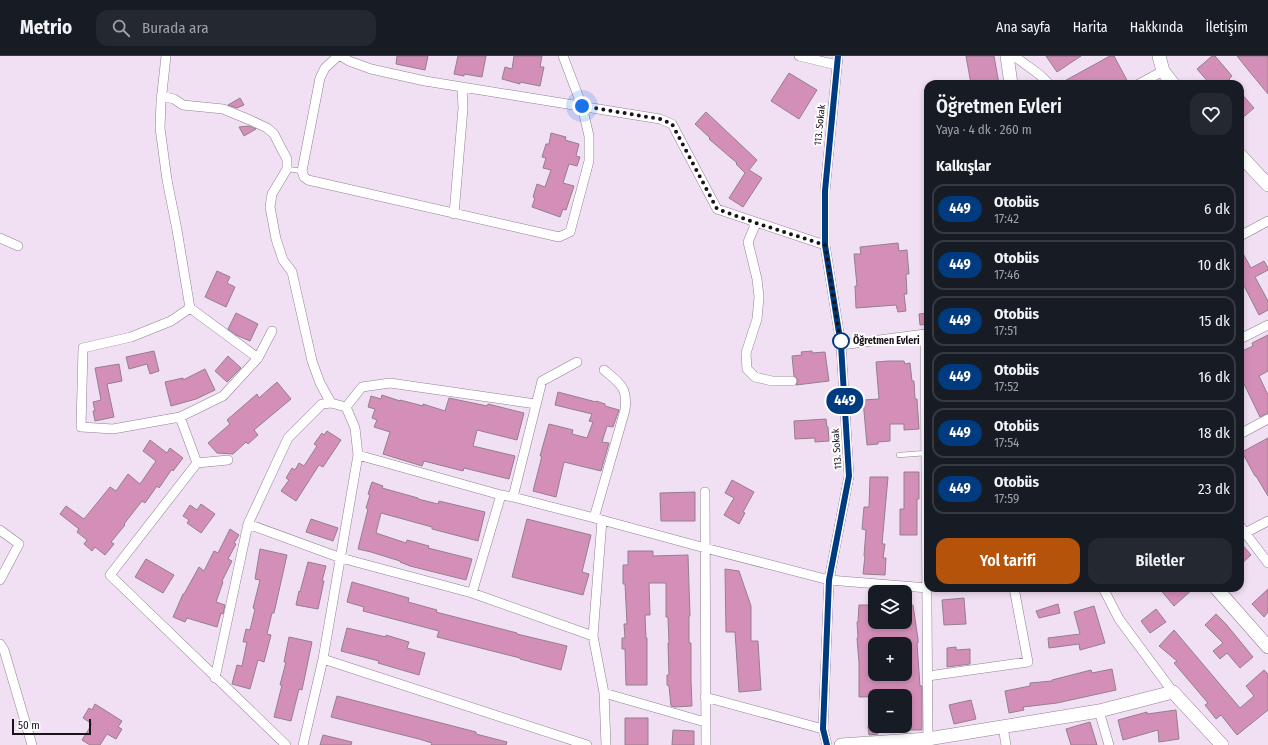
<!DOCTYPE html>
<html lang="tr">
<head>
<meta charset="utf-8">
<style>
	body { margin:0; font-family:"Fira Sans Condensed",sans-serif; background:#242831; color:#f1f3f6; height:100vh; display:flex; flex-direction:column; font-size:15px; white-space:nowrap }
	* { box-sizing:border-box; margin:0 }
	p { font-size:13px; color:#9ea1a6 }
	.icon { flex:none; width:22px; height:22px; fill:none; stroke:currentColor; stroke-width:2; stroke-linecap:round; stroke-linejoin:round }
	.map { position:relative; flex:1; overflow:hidden }
	.details { position:absolute; left:924px; top:24px; width:320px; height:512px; display:flex; flex-direction:column; background:#171b24; border-radius:12px; box-shadow:0 2px 6px #0003 }
	.details>* { flex:none }
	.badge { padding:0 8px; border-radius:13px; font-size:14px; line-height:26px }
	.buttons { position:absolute; left:868px; top:529px; display:grid; gap:8px }
	.buttons a { display:grid; place-items:center; width:44px; height:44px; border-radius:8px; background:#171b24; box-shadow:0 2px 6px #0003; font-size:20px }
	.scale { position:absolute; left:12px; bottom:10px; width:79px; box-sizing:border-box; padding-left:4px; border:2px solid #191319; border-top:0; font-size:11px; line-height:14px; white-space:nowrap; color:#191319; -webkit-text-stroke:3px #fff; paint-order:stroke }
	.you { position:absolute; width:20px; height:20px; margin:-10px; border:3px solid #fff; border-radius:50%; background:#1a73e8; box-shadow:0 0 0 6px #1a73e833 }
	.map>.badge { position:absolute; translate:-50% -50%; box-shadow:0 0 0 2px #fff }
	h2 { padding:0 12px; font-size:15px; line-height:36px }
	.round { display:grid; place-items:center; flex:none; width:42px; height:42px; border-radius:12px; background:#242831 }
	.head { display:flex; align-items:center; justify-content:space-between; height:68px; padding:0 12px }
	h1 { font-size:19px; font-weight:600; line-height:30px }
	.cta { display:flex; gap:8px; margin-top:auto; padding:8px 12px }
	.cta a { flex:1; height:46px; border-radius:12px; background:#b45309; color:#fff; font-size:16px; font-weight:600; line-height:46px; text-align:center }
	.cta a+a { background:#242831; color:#f1f3f6 }
	ul { padding:0; list-style:none }
	li { display:flex; align-items:center; gap:12px; height:50px; margin:0 8px 6px; padding:0 4px; border:2px solid #363941; border-radius:12px }
	li div { flex:1 }
	li b { display:block; font-size:15px }
	li em { font-style:normal }
	li .badge { min-width:44px; font-weight:700; text-align:center }
	header { display:flex; align-items:center; gap:24px; box-sizing:border-box; height:56px; padding:0 20px; background:#171b24; border-bottom:1px solid #363941 }
	header strong { font-size:19px }
	nav { display:flex; gap:22px; margin-inline-start:auto; font-size:14px }
	.search { width:280px; height:36px; background:#242831; display:flex; align-items:center; gap:10px; box-sizing:border-box; padding:0 14px; border-radius:12px; color:#9ea1a6; font-size:15px }
	.map>svg:first-child { display:block }
	.building { fill:#d48fb9; stroke:#947f8b; fill-rule:evenodd }
	.lines { fill:none; stroke-linecap:round; stroke-linejoin:round }
	.lane-casing { stroke:#908192; stroke-width:5.5 }
	.street-casing { stroke:#908192; stroke-width:10 }
	.secondary-casing { stroke:#908192; stroke-width:14 }
	.lane { stroke:#fff; stroke-width:4.5 }
	.street { stroke:#fff; stroke-width:9 }
	.secondary { stroke:#fff; stroke-width:13 }
	.line-casing { stroke:#fff; stroke-width:9 }
	.line { stroke:#003b80; stroke-width:6 }
	.walk { stroke:#191319; stroke-width:4; stroke-dasharray:0 7.2 }
	.stop-dot { fill:#fff; stroke:#003b80; stroke-width:2 }
	.labels { text-anchor:middle; dominant-baseline:central; stroke-width:4; stroke-linejoin:round; paint-order:stroke }
	.street-label { font-size:10px; fill:#191319; stroke:#fff }
	.stop-label { font-size:10px; font-weight:bold; fill:#191319; stroke:#fff; text-anchor:start }
</style>
</head>
<body>
<header>
<strong>Metrio</strong>
<div class="search"><svg class="icon" aria-label="search" viewBox="0 0 24 24"><circle cx="10" cy="10" r="6"/><path d="M15 15l6 6"/></svg>Burada ara</div>
<nav><a>Ana sayfa</a><a>Harita</a><a>Hakkında</a><a>İletişim</a></nav>
</header>
<div class="map">
<svg width="1268" height="689" viewBox="0 0 1268 689">
	<rect width="100%" height="100%" fill="#f1e0f3"/>
	<path class="building" d="M397,0H428L425,14L396,8Z
		M458,0H486L482,21L464,18V20L454,18Z
		M514,0H542L540,11H544L540,30L520,26V28L502,23L505,11L512,13Z
		M966,0H994L999,28H971Z
		M1046,0H1081L1057,16Z
		M1110,0H1114L1129,28H1059Z
		M1212,0H1215L1232,20L1229,23L1234,28H1210L1197,13Z
		M1237,0H1268V38L1249,15Z
		M789,17L817,34L799,63L771,45Z
		M1240,36L1254,52L1240,64Z
		M240,42L244,49L237,52L228,49Z
		M706,56L757,104L749,114L762,122L743,151L729,142L745,117L736,108L737,107L709,83L710,82L695,68Z
		M249,70L256,73L244,80L239,71Z
		M551,77L566,81L565,84L579,88L576,100L580,101L577,110L569,108L563,127L574,130L566,154L563,153L560,161L532,151L535,142L533,141L537,128L545,131L551,114L543,112L546,102L542,101L546,88H549Z
		M898,187L899,195L907,194L909,218H906L907,238H904L906,255L898,256L896,249L856,252L855,230H857L854,198H861L860,191Z
		M1240,192L1251,212L1264,205L1268,212V214L1255,221L1268,245V254L1259,259L1240,222Z
		M217,215L230,221L227,227L235,231L226,251L205,241Z
		M236,257L258,268L250,285L236,279L228,273Z
		M928,257V268L920,269L919,258Z
		M1268,279V315L1259,320L1268,339V357L1260,361L1244,328H1242L1240,324V296L1253,290L1252,287Z
		M154,295L159,315L150,318L147,308L129,313L126,301Z
		M812,295V297L825,296L829,325L796,329L798,325L797,322L794,320L792,300L802,299L801,296Z
		M228,300L241,312L227,326L215,315Z
		M888,305H904L905,308L910,307L912,325H914L915,343H917L919,373L904,374V368H890V385L878,386V388L867,389L863,344L879,343L876,306Z
		M119,308L122,325L107,328L114,361L95,365L93,355H95L93,346L101,344L95,312Z
		M205,313L215,334L196,343L171,350L165,326L183,322V324Z
		M277,326L291,343L254,374L258,379L248,388L246,386L233,398L217,397L208,387L230,368L227,364L257,338L259,342Z
		M558,336L596,346V345L605,348V350L619,354L613,371L607,370L602,386L609,387L601,415L564,406L556,441L533,435L542,400H540L549,368L573,374L572,378L587,382L593,366L589,365L592,358L555,349Z
		M382,339L400,345V344L423,350V348L445,355L449,342L487,350L488,348L524,357L517,384L477,374L473,390L515,400L509,423L464,412L463,415L424,405L422,410L383,398L390,376L374,371L377,364L372,362L375,353L368,351L371,340L381,343Z
		M826,363L827,371H828L829,385L815,386V382L795,383L794,365Z
		M327,375L341,384L323,411L319,409L296,445L281,435L289,424L286,422L292,412L295,414L299,407L304,410L317,390L314,388L322,377L324,379Z
		M1268,382V440L1256,420H1255L1242,396Z
		M150,384L167,397L170,392L183,402L173,415L172,413L159,432L157,430L145,447L142,445L124,468L125,469L111,486L114,488L105,499L95,491L92,495L84,488L87,484L77,476L79,473L60,458L66,450L84,463L110,431L116,435L128,418L140,428L156,405L143,395Z
		M904,416H919V443H917V479H900V453H904Z
		M870,421H888L882,488H885L883,502H886L885,519L863,518L865,500H864L866,474L862,473L864,451H869Z
		M732,424L754,436L743,456L745,457L739,468L724,459L734,442L725,437Z
		M372,426L383,430L382,432L418,442V443L438,448L439,445L485,456L478,485L432,473V471L381,457L376,477L406,487L407,484L429,490L428,492L472,503L466,524L410,510L400,506V505L371,496L358,493L368,453L366,452L370,439L368,438Z
		M695,436V465H661L660,437Z
		M201,448L215,458L201,477L187,467L189,464L183,460L190,449L197,454Z
		M311,463L338,472L333,485L306,476Z
		M527,463L591,479L582,516L589,518L583,539L512,521Z
		M230,473L239,479L234,487L236,488L228,503L232,505L222,525L223,526L216,546L225,549L223,558L221,557L217,571L187,562L185,566L173,561L183,538H184L199,511L204,515L214,495L218,497Z
		M1240,486L1251,499L1240,509Z
		M260,493L287,499L274,557H272L267,578L271,579L264,606L258,604L250,633L232,628L237,609L242,610L247,586H243L246,573L250,574L255,553L253,552L260,524L255,523Z
		M628,495H653V500L688,499L690,560H689V587H691V624L692,650L675,651L671,650L669,630L667,629V619H669L668,587H669L668,561H666V527H649L650,559H645L646,582H647V629H626L625,593H622V582H625L624,568H627L625,528H623V509H628Z
		M146,503L174,519L163,537L135,521Z
		M308,506L326,510L322,525H324L318,553L296,549L299,535L300,536Z
		M725,513L739,515L751,550V585H758L761,634L739,636L735,576H726Z
		M352,526L409,542L408,546L437,554L436,556L517,577V578L567,590L561,614L520,603V602L437,581L439,575L363,555L364,551L347,546Z
		M1159,532H1194L1174,550Z
		M1268,533V556L1264,561L1252,548Z
		M964,542L966,568L944,569L942,544Z
		M1058,548L1060,557L1039,562L1036,555Z
		M859,549H875V566H905V550L913,549L918,583V587H917L920,630H922V674H905V640L859,641V607L857,582H858L857,566H858ZM875,588H905V618H875Z
		M1094,550L1105,587L1080,594L1079,588L1049,592L1048,582L1080,578L1074,556Z
		M1156,553L1166,566L1150,577L1141,565Z
		M1216,558L1226,568L1253,601L1240,612L1227,597L1220,603L1213,595L1223,587L1205,569Z
		M347,572L386,581V579L409,586L407,592L425,597L419,619L378,607L379,605L341,595Z
		M1174,574L1240,652L1254,640L1246,630L1264,614L1268,618V654L1237,679L1221,659L1216,663L1205,649L1208,647L1174,607L1177,605L1159,590Z
		M289,581L312,586L302,634L299,633L291,665L274,661L282,629H280L286,606H284Z
		M956,591V594L970,593V608L947,611V592Z
		M1112,613L1116,634L1057,647L1023,651L1024,654L1009,657L1005,635L1030,630V627L1052,625V624L1091,614L1092,617Z
		M337,640L476,676V678L507,686L506,689H431L432,687L419,683L331,661Z
		M971,644L976,663L954,668L949,649Z
		M95,648L122,665L118,671L122,673L116,683L107,678L100,689H90L82,684L92,668L83,662L89,652L92,654Z
		M1176,654L1179,683L1159,686L1158,674L1123,684L1118,664L1147,656V658Z
		M625,662H648V689H625Z
		M1090,666L1097,689H1071L1066,673Z
		M868,670H878V678L869,679Z
		M673,674L694,675V689H672Z
		M323,679L352,686L351,689H320Z"/>
	<g class="lines">
		<g class="lane-casing">
			<path id="lane" d="M287,113L302,115
				M899,399L926,397"/>
		</g>
		<g class="street-casing">
			<path id="street" d="M166,0L161,46L160,72L167,124L177,174L190,252
				M338,0L325,12L320,22L302,115L304,121L308,124L559,181L570,176L589,105V80L582,50L563,0
				M341,0L349,5L371,13L425,25L660,63L672,68L717,153L825,189
				M799,0L837,9
				M1014,0L1040,19L1049,28
				M1139,28L1163,15
				M161,40L174,43L183,49L223,53L250,64L267,72L274,78L281,92L287,103V113L272,138L270,151L276,183L283,204L292,216L312,305L320,327L331,347
				M454,158L463,52L462,31
				M756,167L748,186L757,223L759,241L757,263L746,297L747,313L755,321L772,325H792
				M1240,180L1268,165
				M0,182L18,190
				M190,252L258,302L223,340L180,361L113,373L81,371L83,292L131,281L171,265Z
				M1240,283L1268,269
				M841,289L925,278L928,688
				M258,302L272,275
				M346,351L362,331L390,327L536,348
				M180,361L197,407
				M1240,378L1268,363
				M358,399L501,439L513,441L602,464L593,580L604,637L606,689
				M228,404L197,407L110,519L286,689
				M705,436L706,689
				M513,441L542,325L577,306
				M594,462L625,354C628,332 620,327 604,314
				M602,464L705,492L829,524L928,532
				M248,468L341,502L472,537L593,580
				M1240,470L1268,507
				M0,474L19,488L0,524
				M1245,477L1268,465
				M1103,532L1119,563L1173,636
				M472,537L501,439
				M0,588L4,594L32,689
				M323,603L587,689
				M928,620L1028,606L1014,532
				M215,622L248,468L288,382L322,348L331,347L346,351L355,372L358,399L323,603L303,689
				M604,637L705,666
				M705,641L823,673
				M1099,655L1109,689
				M1003,671L1006,689
				M827,689L823,673L829,524L849,420L841,289L825,189V135L838,0"/>
		</g>
		<g class="secondary-casing">
			<path id="secondary" d="M1007,0L1011,28
				M1159,0L1163,15L1173,28
				M1240,99L1268,129
				M1216,532L1268,591
				M841,689L928,683L1099,655L1173,636L1222,689"/>
		</g>
		<use href="#lane" class="lane"/>
		<use href="#street" class="street"/>
		<use href="#secondary" class="secondary"/>
	</g>
	<g class="lines">
		<g class="line-casing">
			<path id="line" d="M827,689L823,673L829,524L849,420L841,289L825,189V135L838,0"/>
		</g>
		<use href="#line" class="line"/>
		<path class="walk" d="M582,50L660,63L672,68L717,153L756,167L825,189L841,289V285"/>
	</g>
	<circle class="stop-dot" cx="841" cy="285" r="8"/>
	<g class="labels">
		<g class="street-label">
			<text transform="translate(820 69) rotate(-84)">113. Sokak</text>
			<text transform="translate(837 393) rotate(-94)">113. Sokak</text>
		</g>
		<g class="stop-label">
			<text x="853" y="285">Öğretmen Evleri</text>
		</g>
	</g>
</svg>
<div class="buttons">
<a><svg class="icon" aria-label="layers" viewBox="0 0 24 24"><path d="M12 4l9 5-9 5-9-5zM3 14l9 5 9-5"/></svg></a>
<a>+</a>
<a>−</a>
</div>
<div class="scale">50 m</div>
<div class="you" style="left:582px;top:50px"></div>
<b class="badge" style="left:845px;top:345px;background:#003b80;color:#fff">449</b>
<section class="details">
<div class="head"><div><h1>Öğretmen Evleri</h1><p>Yaya · 4 dk · 260 m</p></div><a class="round"><svg class="icon" aria-label="heart" viewBox="0 0 24 24"><path d="M12 20l-8-8c-3-5 5-10 8-4 3-6 11-1 8 4z"/></svg></a></div>
<h2>Kalkışlar</h2>
<ul>
<li><span class="badge" style="background:#003b80;color:#fff">449</span><div><b>Otobüs</b><p>17:42</p></div><em>6 dk</em></li>
<li><span class="badge" style="background:#003b80;color:#fff">449</span><div><b>Otobüs</b><p>17:46</p></div><em>10 dk</em></li>
<li><span class="badge" style="background:#003b80;color:#fff">449</span><div><b>Otobüs</b><p>17:51</p></div><em>15 dk</em></li>
<li><span class="badge" style="background:#003b80;color:#fff">449</span><div><b>Otobüs</b><p>17:52</p></div><em>16 dk</em></li>
<li><span class="badge" style="background:#003b80;color:#fff">449</span><div><b>Otobüs</b><p>17:54</p></div><em>18 dk</em></li>
<li><span class="badge" style="background:#003b80;color:#fff">449</span><div><b>Otobüs</b><p>17:59</p></div><em>23 dk</em></li>
</ul>
<div class="cta"><a>Yol tarifi</a><a>Biletler</a></div>
</section>
</div>
</body>
</html>
